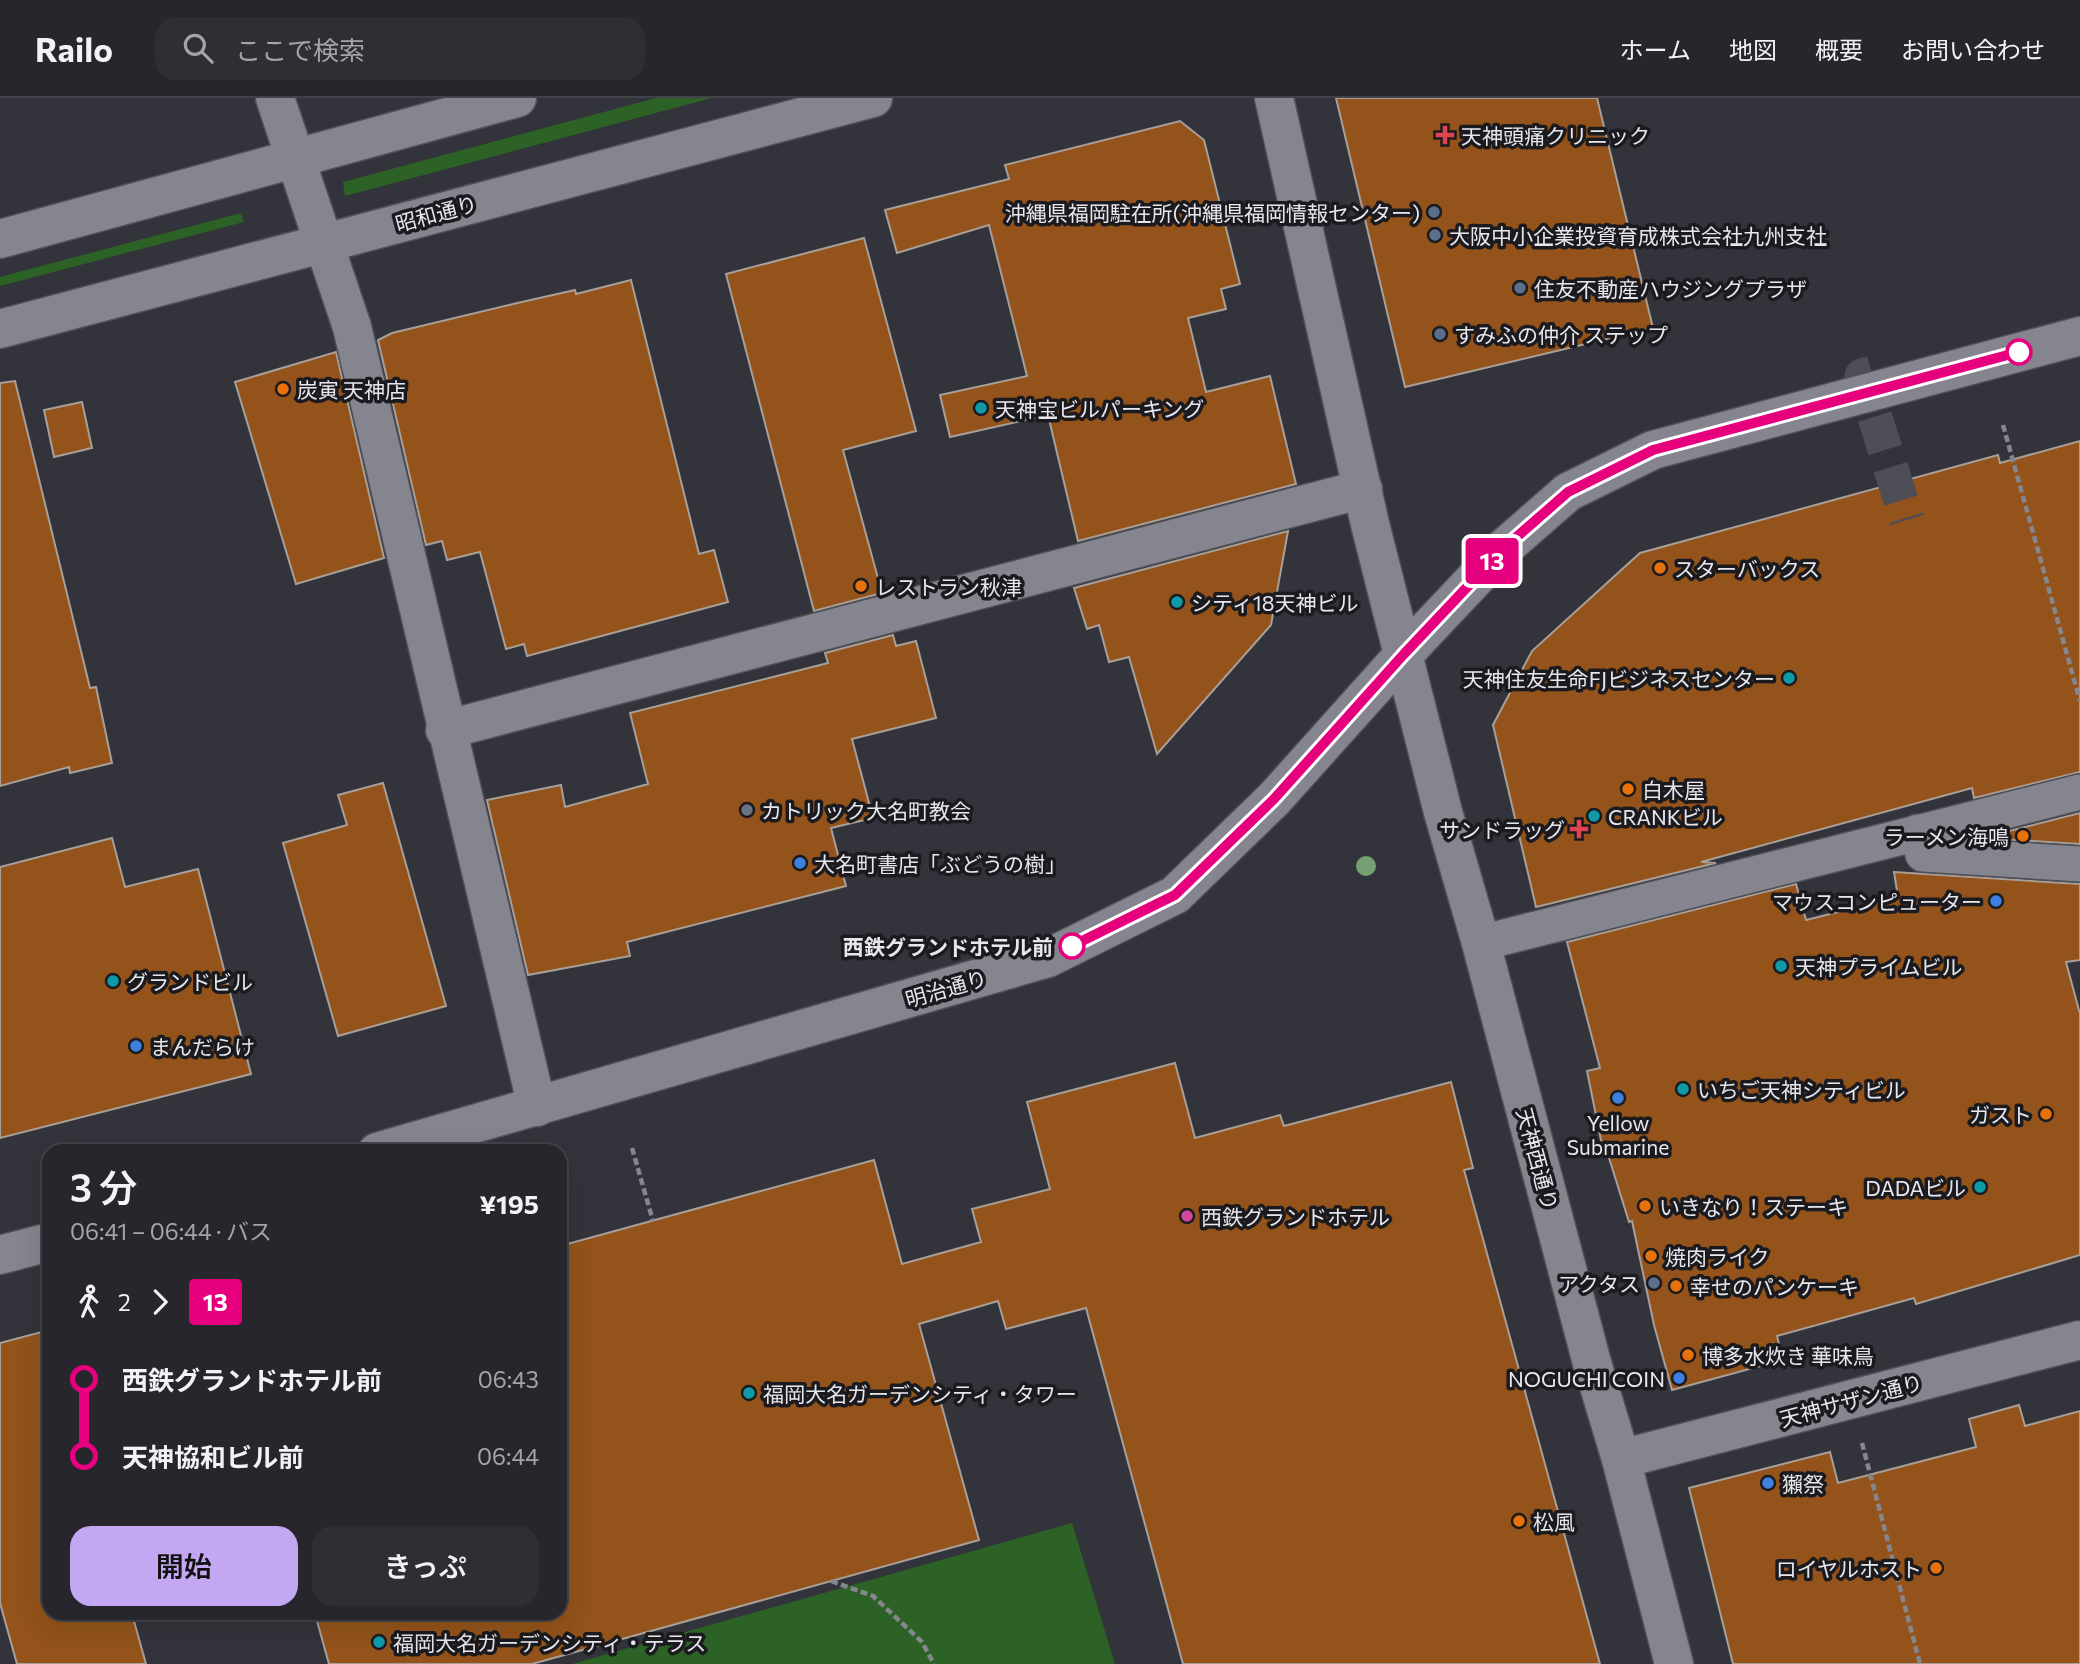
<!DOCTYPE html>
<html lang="ja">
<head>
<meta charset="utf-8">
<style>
	body { margin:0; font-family:Commissioner,"Noto Sans JP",sans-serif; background:#2e2e34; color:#f1f3f6; height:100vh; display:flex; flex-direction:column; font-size:26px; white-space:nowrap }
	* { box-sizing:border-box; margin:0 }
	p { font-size:23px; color:#a4a5a9 }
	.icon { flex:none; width:38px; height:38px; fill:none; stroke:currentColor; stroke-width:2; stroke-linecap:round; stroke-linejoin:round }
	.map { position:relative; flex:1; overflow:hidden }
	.panel { position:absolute; left:42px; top:1046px; width:525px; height:476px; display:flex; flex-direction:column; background:#26262c; border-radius:21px; box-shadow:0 7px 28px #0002,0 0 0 2px #424348 }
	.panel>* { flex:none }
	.badge { padding:0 14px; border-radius:5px; font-size:24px; line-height:46px }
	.map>.badge { position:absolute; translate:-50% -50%; box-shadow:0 0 0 4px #fff }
	.legs { display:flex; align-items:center; gap:10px; height:77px; padding:0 28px; font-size:23px }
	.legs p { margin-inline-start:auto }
	.headline { display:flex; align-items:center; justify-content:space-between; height:119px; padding:0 28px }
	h1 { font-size:38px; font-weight:600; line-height:52px }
	.cta { display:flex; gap:14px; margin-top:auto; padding:14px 28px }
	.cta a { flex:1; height:80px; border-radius:21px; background:#c3a7f2; color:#111; font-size:28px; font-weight:600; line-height:80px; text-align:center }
	.cta a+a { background:#2e2e34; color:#f1f3f6 }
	ul { padding:0 28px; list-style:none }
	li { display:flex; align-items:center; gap:24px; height:77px; font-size:26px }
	li i { display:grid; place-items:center; width:10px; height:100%; margin:0 9px; background:currentColor }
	li i::after { content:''; width:18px; height:18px; margin:-9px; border:5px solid; border-radius:50%; background:#26262c }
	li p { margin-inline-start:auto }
	li:first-child i { background:linear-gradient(#0000 50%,currentColor 0) }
	li:last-child i { background:linear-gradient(currentColor 50%,#0000 0) }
	header { display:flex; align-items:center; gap:42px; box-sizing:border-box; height:98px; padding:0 35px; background:#26262c; border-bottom:2px solid #424348 }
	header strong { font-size:33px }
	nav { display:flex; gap:38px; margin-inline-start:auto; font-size:24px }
	.search { width:490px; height:63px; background:#2e2e34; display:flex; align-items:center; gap:18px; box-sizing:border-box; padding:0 24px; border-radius:21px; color:#a4a5a9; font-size:26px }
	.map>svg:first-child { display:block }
	.green { fill:#2c6225 }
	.building { fill:#93531a; stroke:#a89f99; stroke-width:2 }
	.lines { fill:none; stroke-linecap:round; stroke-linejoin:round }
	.pedestrian-tunnel { stroke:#4e4e56; stroke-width:35; stroke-dasharray:35 18; stroke-linecap:butt }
	.pedestrian-casing { stroke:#505057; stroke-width:38 }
	.minor-casing { stroke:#505057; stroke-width:41 }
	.tertiary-casing { stroke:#505057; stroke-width:41 }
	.path { stroke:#86868d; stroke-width:4.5; stroke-dasharray:7 3.5; stroke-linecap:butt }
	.pedestrian { stroke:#85858f; stroke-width:35 }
	.minor { stroke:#85858f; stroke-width:38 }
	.tertiary { stroke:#85858f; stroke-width:38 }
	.tree { fill:#76a074 }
	.line-1-casing { stroke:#fff; stroke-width:16 }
	.line-1 { stroke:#e6007e; stroke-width:10 }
	.health-dot { fill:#e0444e; stroke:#1b1b1f; stroke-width:2.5 }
	.service-dot { fill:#5c6f8a; stroke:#1b1b1f; stroke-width:2.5 }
	.stop-1-dot { fill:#fff; stroke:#e6007e; stroke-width:3.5 }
	.food-dot { fill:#e8710a; stroke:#1b1b1f; stroke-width:2.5 }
	.culture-dot { fill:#0f9aa8; stroke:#1b1b1f; stroke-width:2.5 }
	.worship-dot { fill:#6b7280; stroke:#1b1b1f; stroke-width:2.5 }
	.shop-dot { fill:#3f7fe0; stroke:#1b1b1f; stroke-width:2.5 }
	.hotel-dot { fill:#d1479c; stroke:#1b1b1f; stroke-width:2.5 }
	.labels { text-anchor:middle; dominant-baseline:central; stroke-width:7; stroke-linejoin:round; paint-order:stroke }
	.poi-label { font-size:21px; fill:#e6e6ec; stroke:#1b1b1f; text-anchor:start }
	.street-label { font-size:21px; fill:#e6e6ec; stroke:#1b1b1f }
	.stop-label { font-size:21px; font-weight:bold; fill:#e6e6ec; stroke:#1b1b1f; text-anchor:end }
</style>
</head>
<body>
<header>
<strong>Railo</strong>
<div class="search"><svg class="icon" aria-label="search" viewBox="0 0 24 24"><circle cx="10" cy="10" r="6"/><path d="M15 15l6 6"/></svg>ここで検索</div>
<nav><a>ホーム</a><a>地図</a><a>概要</a><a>お問い合わせ</a></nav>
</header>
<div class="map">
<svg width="2080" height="1566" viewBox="0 0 2080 1566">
	<rect width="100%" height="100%" fill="#33333b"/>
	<path class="green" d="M656,0H712L345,98L343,84Z
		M241,115L244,124L0,188V179Z
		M1072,1425L1115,1566H572Z"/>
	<path class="building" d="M1336,0H1597L1653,230L1405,289Z
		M1180,23L1204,42L1240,186L1221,191L1226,211L1188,220L1206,294L1270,278L1296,386L1078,443L1048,317L950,339L940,297L1027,278L989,127L897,155L885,112L1009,81L1005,67Z
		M864,140L916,333L843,352L882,495L814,513L726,176Z
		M631,182L699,456L714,452L728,504L527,558L524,546L506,551L480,454L447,462L442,443L426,447L378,242L392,235L513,206L575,192L576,196Z
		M336,254L384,460L296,486L235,284Z
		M15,283L90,590L96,589L112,665L70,675L69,669L0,688V285Z
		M82,304L92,350L54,359L44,312Z
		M2080,343V674L1974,700L1972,690L1701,764L1716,765L1536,809L1493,627L1532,553L1640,455L1998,357L2000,365Z
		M1288,433L1271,527L1157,656L1129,559L1109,564L1099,527L1087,531L1074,490Z
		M893,537L896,548L916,543L936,620L852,641L873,720L831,730L846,788L627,844L630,858L528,877L487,702L561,687L565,709L648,686L630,615L828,565L825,555Z
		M383,685L446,908L338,938L283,745L347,727L338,697Z
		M2080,715V746L1982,740Z
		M112,740L125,789L198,771L251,976L0,1040V769Z
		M1894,774L2080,786V862L2066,864L2080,916V1157L1916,1206L1914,1200L1777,1238L1783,1262L1672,1292L1654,1227L1632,1123L1629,1124L1605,1047H1602L1587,973L1600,970L1567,844L1796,786L1806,822L1898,799Z
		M1175,965L1195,1040L1280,1017L1284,1028L1451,984L1473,1070L1464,1072L1600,1566H1183L1086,1210L1006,1231L998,1203L919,1226L979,1442L532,1566H329L317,1523L345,1516H560V1148L874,1062L902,1166L981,1144L972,1111L1050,1091L1027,1004Z
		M49,1232V1516H132L146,1566H17L0,1505V1245Z
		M2019,1307L2025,1328L2080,1313V1566H1733L1689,1390L1830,1354L1838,1385L1976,1349L1969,1321Z"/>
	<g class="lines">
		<path class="pedestrian-tunnel" d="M1872,275L1862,278L1907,422"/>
		<g class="pedestrian-casing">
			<path id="pedestrian" d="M1918,734L1923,756L2080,766
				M1481,845L2080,694"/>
		</g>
		<g class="minor-casing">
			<path id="minor" d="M275,0L352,229L537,1009
				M445,632L1363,391
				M1621,1361L2080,1242"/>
		</g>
		<g class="tertiary-casing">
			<path id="tertiary" d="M1274,0L1370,426L1443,714L1481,845L1592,1265L1621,1361L1674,1566
				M0,141L517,0
				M0,231L873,0
				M377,1054L1048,860L1175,797L1274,701L1404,556L1504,450L1568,394L1653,352L2080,238
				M0,1157L49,1144"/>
		</g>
		<path class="path" d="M2003,327L2080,603
			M632,1050L653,1123
			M1862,1345L1920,1566
			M831,1483L873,1498L922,1544L934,1566"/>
		<use href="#pedestrian" class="pedestrian"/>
		<use href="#minor" class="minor"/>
		<use href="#tertiary" class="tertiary"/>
	</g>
	<circle class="tree" cx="1366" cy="768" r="10"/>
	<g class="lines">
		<g class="line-1-casing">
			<path id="line-1" d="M1072,848L1175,797L1274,701L1404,556L1504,450L1568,394L1653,352L2019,254"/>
		</g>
		<use href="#line-1" class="line-1"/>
	</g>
	<g class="health-dot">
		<path d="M1441.5 26.5h7v7h7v7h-7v7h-7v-7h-7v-7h7z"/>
		<path d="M1575.5 720.5h7v7h7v7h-7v7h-7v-7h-7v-7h7z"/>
	</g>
	<g class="service-dot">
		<circle cx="1434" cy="114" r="7"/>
		<circle cx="1435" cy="137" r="7"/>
		<circle cx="1520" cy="190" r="7"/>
		<circle cx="1440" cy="236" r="7"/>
		<circle cx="1654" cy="1185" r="7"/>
	</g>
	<g class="stop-1-dot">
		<circle cx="2019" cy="254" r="12"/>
		<circle cx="1072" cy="848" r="12"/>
	</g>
	<g class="food-dot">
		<circle cx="283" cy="291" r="7"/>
		<circle cx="1660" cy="470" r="7"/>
		<circle cx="861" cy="488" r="7"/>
		<circle cx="1628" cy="691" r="7"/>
		<circle cx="2023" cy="738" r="7"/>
		<circle cx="2046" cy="1016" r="7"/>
		<circle cx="1645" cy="1108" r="7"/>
		<circle cx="1651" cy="1158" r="7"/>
		<circle cx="1676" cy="1188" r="7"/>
		<circle cx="1688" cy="1257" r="7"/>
		<circle cx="1519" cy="1423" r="7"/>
		<circle cx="1936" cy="1470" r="7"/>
	</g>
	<g class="culture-dot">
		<circle cx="981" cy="310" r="7"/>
		<circle cx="1177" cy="504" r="7"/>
		<circle cx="1789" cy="580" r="7"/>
		<circle cx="1594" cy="718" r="7"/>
		<circle cx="1781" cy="868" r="7"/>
		<circle cx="113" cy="883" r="7"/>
		<circle cx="1683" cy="991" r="7"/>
		<circle cx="1980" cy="1089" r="7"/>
		<circle cx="749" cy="1295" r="7"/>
		<circle cx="379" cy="1544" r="7"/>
	</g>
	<circle class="worship-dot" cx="747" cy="712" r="7"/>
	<g class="shop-dot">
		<circle cx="800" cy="765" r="7"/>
		<circle cx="1996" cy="803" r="7"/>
		<circle cx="136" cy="948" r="7"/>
		<circle cx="1618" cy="1000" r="7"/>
		<circle cx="1679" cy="1280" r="7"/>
		<circle cx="1768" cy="1385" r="7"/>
	</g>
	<circle class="hotel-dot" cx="1187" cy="1118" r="7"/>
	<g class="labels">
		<g class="poi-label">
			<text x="1461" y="37">天神頭痛クリニック</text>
			<text x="1420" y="114" text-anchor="end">沖縄県福岡駐在所(沖縄県福岡情報センター)</text>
			<text x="1449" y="137">大阪中小企業投資育成株式会社九州支社</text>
			<text x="1534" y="190">住友不動産ハウジングプラザ</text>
			<text x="1454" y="236">すみふの仲介 ステップ</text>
			<text x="297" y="291">炭寅 天神店</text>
			<text x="995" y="310">天神宝ビルパーキング</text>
			<text x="1674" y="470">スターバックス</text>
			<text x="875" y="488">レストラン秋津</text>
			<text x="1191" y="504">シティ18天神ビル</text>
			<text x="1775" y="580" text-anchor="end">天神住友生命FJビジネスセンター</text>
			<text x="1642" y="691">白木屋</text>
			<text x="761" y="712">カトリック大名町教会</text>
			<text x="1608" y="718">CRANKビル</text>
			<text x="1565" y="731" text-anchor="end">サンドラッグ</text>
			<text x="2009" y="738" text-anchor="end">ラーメン海鳴</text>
			<text x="814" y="765">大名町書店「ぶどうの樹」</text>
			<text x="1982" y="803" text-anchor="end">マウスコンピューター</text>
			<text x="1795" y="868">天神プライムビル</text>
			<text x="127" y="883">グランドビル</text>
			<text x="150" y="948">まんだらけ</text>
			<text x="1697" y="991">いちご天神シティビル</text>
			<text x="2032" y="1016" text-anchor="end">ガスト</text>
			<text x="1618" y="1024" text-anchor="middle">Yellow<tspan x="1618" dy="24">Submarine</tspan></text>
			<text x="1966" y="1089" text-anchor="end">DADAビル</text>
			<text x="1659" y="1108">いきなり！ステーキ</text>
			<text x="1201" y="1118">西鉄グランドホテル</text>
			<text x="1665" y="1158">焼肉ライク</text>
			<text x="1640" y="1185" text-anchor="end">アクタス</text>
			<text x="1690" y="1188">幸せのパンケーキ</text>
			<text x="1702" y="1257">博多水炊き 華味鳥</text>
			<text x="1665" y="1280" text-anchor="end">NOGUCHI COIN</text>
			<text x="763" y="1295">福岡大名ガーデンシティ・タワー</text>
			<text x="1782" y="1385">獺祭</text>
			<text x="1533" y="1423">松風</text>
			<text x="1922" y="1470" text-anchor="end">ロイヤルホスト</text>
			<text x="393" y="1544">福岡大名ガーデンシティ・テラス</text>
		</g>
		<g class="street-label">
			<text transform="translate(436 115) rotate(-15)">昭和通り</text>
			<text transform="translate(946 890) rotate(-16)">明治通り</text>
			<text transform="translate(1538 1061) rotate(75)">天神西通り</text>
			<text transform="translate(1851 1302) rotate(-15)">天神サザン通り</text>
		</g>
		<g class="stop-label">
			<text x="1053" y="848">西鉄グランドホテル前</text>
		</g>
	</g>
</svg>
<b class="badge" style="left:1492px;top:463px;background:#e6007e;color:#fff">13</b>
<section class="panel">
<div class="headline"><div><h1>3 分</h1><p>06:41 – 06:44 · バス</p></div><b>¥195</b></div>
<div class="legs"><svg class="icon" aria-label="walk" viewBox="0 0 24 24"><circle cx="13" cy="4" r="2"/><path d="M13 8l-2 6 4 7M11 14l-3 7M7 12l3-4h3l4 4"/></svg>2<svg class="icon" aria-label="forward" viewBox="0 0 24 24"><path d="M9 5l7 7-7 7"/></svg><b class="badge" style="background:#e6007e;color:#fff">13</b></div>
<ul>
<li><i style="color:#e6007e"></i><b>西鉄グランドホテル前</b><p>06:43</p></li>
<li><i style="color:#e6007e"></i><b>天神協和ビル前</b><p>06:44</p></li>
</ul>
<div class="cta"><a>開始</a><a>きっぷ</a></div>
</section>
</div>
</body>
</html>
